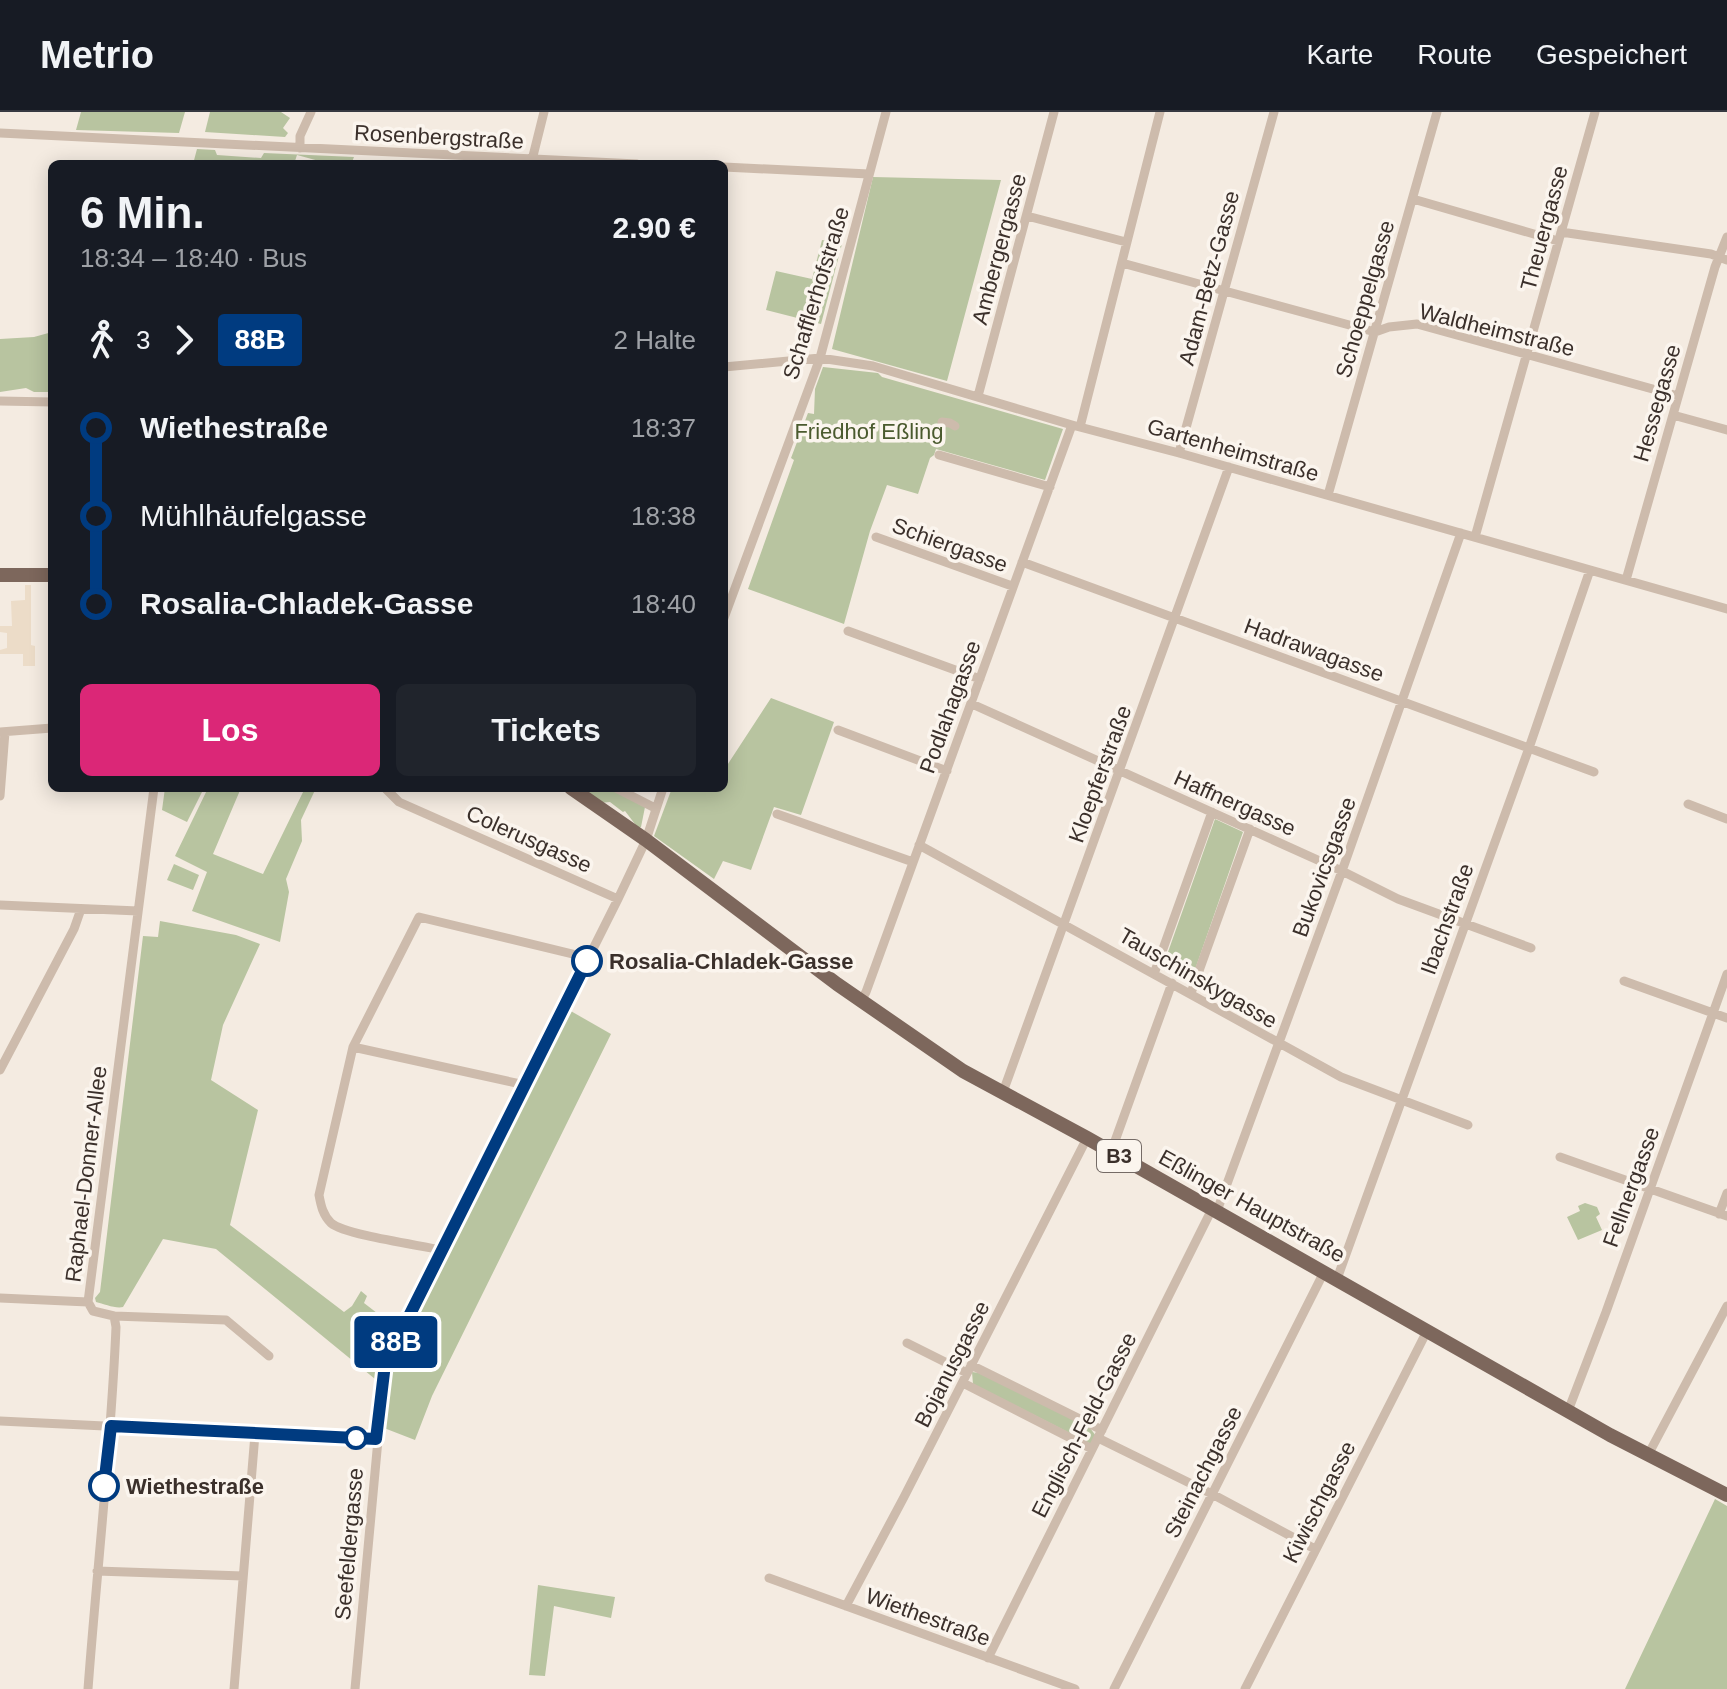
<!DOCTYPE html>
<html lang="de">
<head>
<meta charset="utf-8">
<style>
	body { margin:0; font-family:Arial,sans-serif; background:#20242c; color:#f1f3f6; height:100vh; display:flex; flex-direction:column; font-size:30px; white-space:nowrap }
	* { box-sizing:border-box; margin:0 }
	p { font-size:26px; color:#9ea1a6 }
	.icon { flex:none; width:44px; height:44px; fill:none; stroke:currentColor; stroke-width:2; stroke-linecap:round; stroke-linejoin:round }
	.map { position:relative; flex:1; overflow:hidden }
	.details { position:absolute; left:48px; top:48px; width:680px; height:632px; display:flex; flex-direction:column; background:#171b24; border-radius:12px; box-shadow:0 4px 20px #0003 }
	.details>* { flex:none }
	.badge { padding:0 16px; border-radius:6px; font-size:28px; line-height:52px }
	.map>.badge { position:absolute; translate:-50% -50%; box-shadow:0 0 0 4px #fff }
	.legs { display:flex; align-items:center; gap:12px; height:88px; padding:0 32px; font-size:26px }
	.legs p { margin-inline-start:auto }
	.overview { display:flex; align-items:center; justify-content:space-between; height:136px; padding:0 32px }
	h1 { font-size:44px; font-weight:700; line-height:60px }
	.button { display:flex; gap:16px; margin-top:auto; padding:16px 32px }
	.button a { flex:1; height:92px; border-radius:12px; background:#db2777; color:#fff; font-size:32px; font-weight:700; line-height:92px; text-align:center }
	.button a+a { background:#20242c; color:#f1f3f6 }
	ul { padding:0 32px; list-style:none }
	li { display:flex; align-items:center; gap:28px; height:88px; font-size:30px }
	li i { display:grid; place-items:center; width:12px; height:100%; margin:0 10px; background:currentColor }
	li i::after { content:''; width:20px; height:20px; margin:-10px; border:6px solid; border-radius:50%; background:#171b24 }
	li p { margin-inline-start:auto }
	li:first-child i { background:linear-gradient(#0000 50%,currentColor 0) }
	li:last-child i { background:linear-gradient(currentColor 50%,#0000 0) }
	header { display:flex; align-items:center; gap:48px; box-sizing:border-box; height:112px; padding:0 40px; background:#171b24; border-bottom:2px solid #363941 }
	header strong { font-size:38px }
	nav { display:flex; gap:44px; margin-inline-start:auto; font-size:28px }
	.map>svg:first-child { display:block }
	.green { fill:#b8c4a0 }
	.plaza { fill:#ecdcc8 }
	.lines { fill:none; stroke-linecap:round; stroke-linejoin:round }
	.street { stroke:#cdbbac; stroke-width:9 }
	.primary { stroke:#7d675c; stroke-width:14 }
	.line-1-casing { stroke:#fff; stroke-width:18 }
	.line-1 { stroke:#003b80; stroke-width:12 }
	.stop-1-dot { fill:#fff; stroke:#003b80; stroke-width:4 }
	.labels { text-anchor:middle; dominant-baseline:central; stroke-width:7; stroke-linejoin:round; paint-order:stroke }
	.shield { fill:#fbf5ee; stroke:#756b66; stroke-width:2 }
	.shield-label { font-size:20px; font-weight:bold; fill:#3b302b }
	.street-label { font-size:22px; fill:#3b302b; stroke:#fbf5ee }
	.park-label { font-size:22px; fill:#4a5a2e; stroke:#fbf5ee }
	.stop-label { font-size:22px; font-weight:bold; fill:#3b302b; stroke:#fbf5ee; text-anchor:start }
</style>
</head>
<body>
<header>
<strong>Metrio</strong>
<nav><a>Karte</a><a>Route</a><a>Gespeichert</a></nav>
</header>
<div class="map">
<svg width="1727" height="1577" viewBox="0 0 1727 1577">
	<rect width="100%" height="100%" fill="#f4ebe1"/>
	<path class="green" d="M81,0H185L179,21L76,18Z
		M210,0H281L290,6L283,16L288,21L285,25L205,20Z
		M197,37L215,38L217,43L261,46L264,41L354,45L352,50L330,52L297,43L294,52H193Z
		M873,65L1001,68L947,269L832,237Z
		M822,128L842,132L821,212L766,198L776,159L812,167Z
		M52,220V280H34L26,276L0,280V227L34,225Z
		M823,255L878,261L882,265L1063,317L1045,368L936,337L934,343L930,346L918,382L887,373L870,419L844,512L748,477L794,348L791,346L808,301L814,302L815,277Z
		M771,586L834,610L801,703L774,695L751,758L723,749L714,767L654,724L672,676H724V658Z
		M165,676H204L187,710L162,698Z
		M208,676H241L213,742L263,762L305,676H316L301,708L302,729L286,767L289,780L280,830L192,799L207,760L175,744Z
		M576,676H609L645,695L641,715L638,716L625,699L623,700L610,690L599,691Z
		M1215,707L1243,720L1190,872L1162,857Z
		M174,752L199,763L193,778L167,768Z
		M160,809L236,823L260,832L223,913L211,968L258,998L230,1113L344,1200L352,1194L361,1179L367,1184L364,1191L386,1208L390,1203L389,1208L397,1207L379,1247L375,1267L216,1137L163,1127L123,1195C116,1197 104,1192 96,1190L95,1186L100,1180L143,824L158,825Z
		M569,898L611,922L432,1284L415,1328L384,1316L389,1256L425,1180Z
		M1585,1091L1597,1095L1600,1102L1596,1105L1602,1118L1578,1128L1567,1105L1580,1099L1578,1094Z
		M972,1260L980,1261L1090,1316L1096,1324L1091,1332L973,1272Z
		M1715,1387L1727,1394V1577H1625Z
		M538,1473L615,1485L611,1506L554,1494L545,1564L529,1563Z"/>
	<path class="plaza" d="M25,473H31V533L35,534V554H23V542H0V538L7,536V521L0,520V514H12L11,489L25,488Z"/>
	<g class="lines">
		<path class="street" d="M0,21L637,52
			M300,36V24L311,0
			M531,52L544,0
			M724,55L869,62
			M1413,87L1558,129
			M1027,104L1126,130
			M1561,120L1711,142L1727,148
			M1122,151L1375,220L1389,215L1417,212L1678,284
			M724,255L820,246L873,254L1072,313L1179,341L1727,497
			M978,284L1054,0
			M0,289L52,290
			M1673,303L1727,318
			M942,310L950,311L955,314
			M1080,315L1160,0
			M1179,341L1274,0
			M939,343L1050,375
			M1328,383L1437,0
			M876,425L1012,474
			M1475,425L1595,0
			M1022,450L1594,660
			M1626,468L1715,155L1727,125
			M724,506L820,246L886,0
			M848,519L980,567
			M972,592L1342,759L1398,787L1531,836
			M838,618L947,659
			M0,620L52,616
			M385,676L399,690L618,787
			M616,676L655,696
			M0,684L5,620
			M1688,692L1727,707
			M777,702L913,750
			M919,733L1341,965L1468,1013
			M0,793L138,799
			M1154,862L1212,700
			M1624,869L1727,906
			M1191,881L1250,717
			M861,889L866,880L1072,313
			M353,935L319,1083C321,1094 323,1103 331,1111C345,1123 419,1133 441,1138
			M0,958L74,817L81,797
			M525,973L353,935L419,805L589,846
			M1003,980L1229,355
			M1111,1040L1172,871
			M1560,1045L1727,1104
			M1217,1099L1342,759L1461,421
			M1719,1102L1727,1081
			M1337,1167L1529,636L1590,458
			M0,1186L88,1190
			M114,1204L226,1208L269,1244
			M907,1231L967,1261
			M971,1253L1102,1318
			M963,1271L1092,1337
			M1568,1299L1606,1200L1727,862
			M0,1309L376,1327
			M1098,1326L1212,1382L1315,1437
			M1648,1343L1727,1194
			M97,1459L243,1464
			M769,1466L1075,1577
			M846,1494L904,1385L1087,1026
			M988,1546L1212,1097
			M88,1577C97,1456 111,1336 116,1215L114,1204L93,1199L88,1190L154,676
			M234,1577L255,1322
			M355,1577L385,1252L618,787L646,728L663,676
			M1114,1577L1324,1160
			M1245,1577L1427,1219"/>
		<path class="primary" d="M0,463H52
			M571,676L646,728L837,872L963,959L1087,1026L1610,1323L1727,1383"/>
	</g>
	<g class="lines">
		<g class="line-1-casing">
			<path id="line-1" d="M104,1374L111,1314L376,1327L385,1252L587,849"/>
		</g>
		<use href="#line-1" class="line-1"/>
	</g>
	<g class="stop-1-dot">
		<circle cx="587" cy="849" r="14"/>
		<circle cx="356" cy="1326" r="10"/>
		<circle cx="104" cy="1374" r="14"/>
	</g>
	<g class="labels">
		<rect class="shield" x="1097" y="1028" width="44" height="32" rx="6"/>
		<g class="shield-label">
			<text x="1119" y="1044">B3</text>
		</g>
		<g class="street-label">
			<text transform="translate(439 25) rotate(3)">Rosenbergstraße</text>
			<text transform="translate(1544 116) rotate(-75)">Theuergasse</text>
			<text transform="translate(999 137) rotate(-75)">Ambergergasse</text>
			<text transform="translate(1209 166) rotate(-75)">Adam-Betz-Gasse</text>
			<text transform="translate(816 181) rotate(-73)">Schafflerhofstraße</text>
			<text transform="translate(1365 187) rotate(-74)">Schoeppelgasse</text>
			<text transform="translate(1497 218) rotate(14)">Waldheimstraße</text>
			<text transform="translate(1657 291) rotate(-74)">Hessegasse</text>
			<text transform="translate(1233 338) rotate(16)">Gartenheimstraße</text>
			<text transform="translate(950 433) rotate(20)">Schiergasse</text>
			<text transform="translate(1314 538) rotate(20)">Hadrawagasse</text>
			<text transform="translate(950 595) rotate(-70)">Podlahagasse</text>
			<text transform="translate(1100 662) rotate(-70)">Kloepferstraße</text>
			<text transform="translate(1235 691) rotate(24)">Haffnergasse</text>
			<text transform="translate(529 727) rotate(24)">Colerusgasse</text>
			<text transform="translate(1324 755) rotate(-70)">Bukovicsgasse</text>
			<text transform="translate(1447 807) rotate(-70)">Ibachstraße</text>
			<text transform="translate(1198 866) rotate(30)">Tauschinskygasse</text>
			<text transform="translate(86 1062) rotate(-83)">Raphael-Donner-Allee</text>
			<text transform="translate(1631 1075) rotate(-70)">Fellnergasse</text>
			<text transform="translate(1252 1094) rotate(29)">Eßlinger Hauptstraße</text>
			<text transform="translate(952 1252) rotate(-63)">Bojanusgasse</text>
			<text transform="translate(1084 1313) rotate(-63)">Englisch-Feld-Gasse</text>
			<text transform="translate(1203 1360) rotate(-63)">Steinachgasse</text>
			<text transform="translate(1319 1390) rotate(-63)">Kiwischgasse</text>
			<text transform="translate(349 1432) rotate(-85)">Seefeldergasse</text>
			<text transform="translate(928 1505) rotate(20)">Wiethestraße</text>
		</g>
		<g class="park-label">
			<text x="869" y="319">Friedhof Eßling</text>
		</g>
		<g class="stop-label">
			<text x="609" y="849">Rosalia-Chladek-Gasse</text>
			<text x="126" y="1374">Wiethestraße</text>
		</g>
	</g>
</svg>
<b class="badge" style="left:396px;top:1230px;background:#003b80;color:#fff">88B</b>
<section class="details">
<div class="overview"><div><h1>6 Min.</h1><p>18:34 – 18:40 · Bus</p></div><b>2.90 €</b></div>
<div class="legs"><svg class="icon" aria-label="walk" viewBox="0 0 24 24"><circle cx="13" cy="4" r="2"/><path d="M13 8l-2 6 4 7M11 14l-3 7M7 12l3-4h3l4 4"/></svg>3<svg class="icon" aria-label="forward" viewBox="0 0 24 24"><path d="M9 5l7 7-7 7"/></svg><b class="badge" style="background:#003b80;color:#fff">88B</b><p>2 Halte</p></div>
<ul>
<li><i style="color:#003b80"></i><b>Wiethestraße</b><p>18:37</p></li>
<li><i style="color:#003b80"></i><span>Mühlhäufelgasse</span><p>18:38</p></li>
<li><i style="color:#003b80"></i><b>Rosalia-Chladek-Gasse</b><p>18:40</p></li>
</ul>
<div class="button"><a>Los</a><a>Tickets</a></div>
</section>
</div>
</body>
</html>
